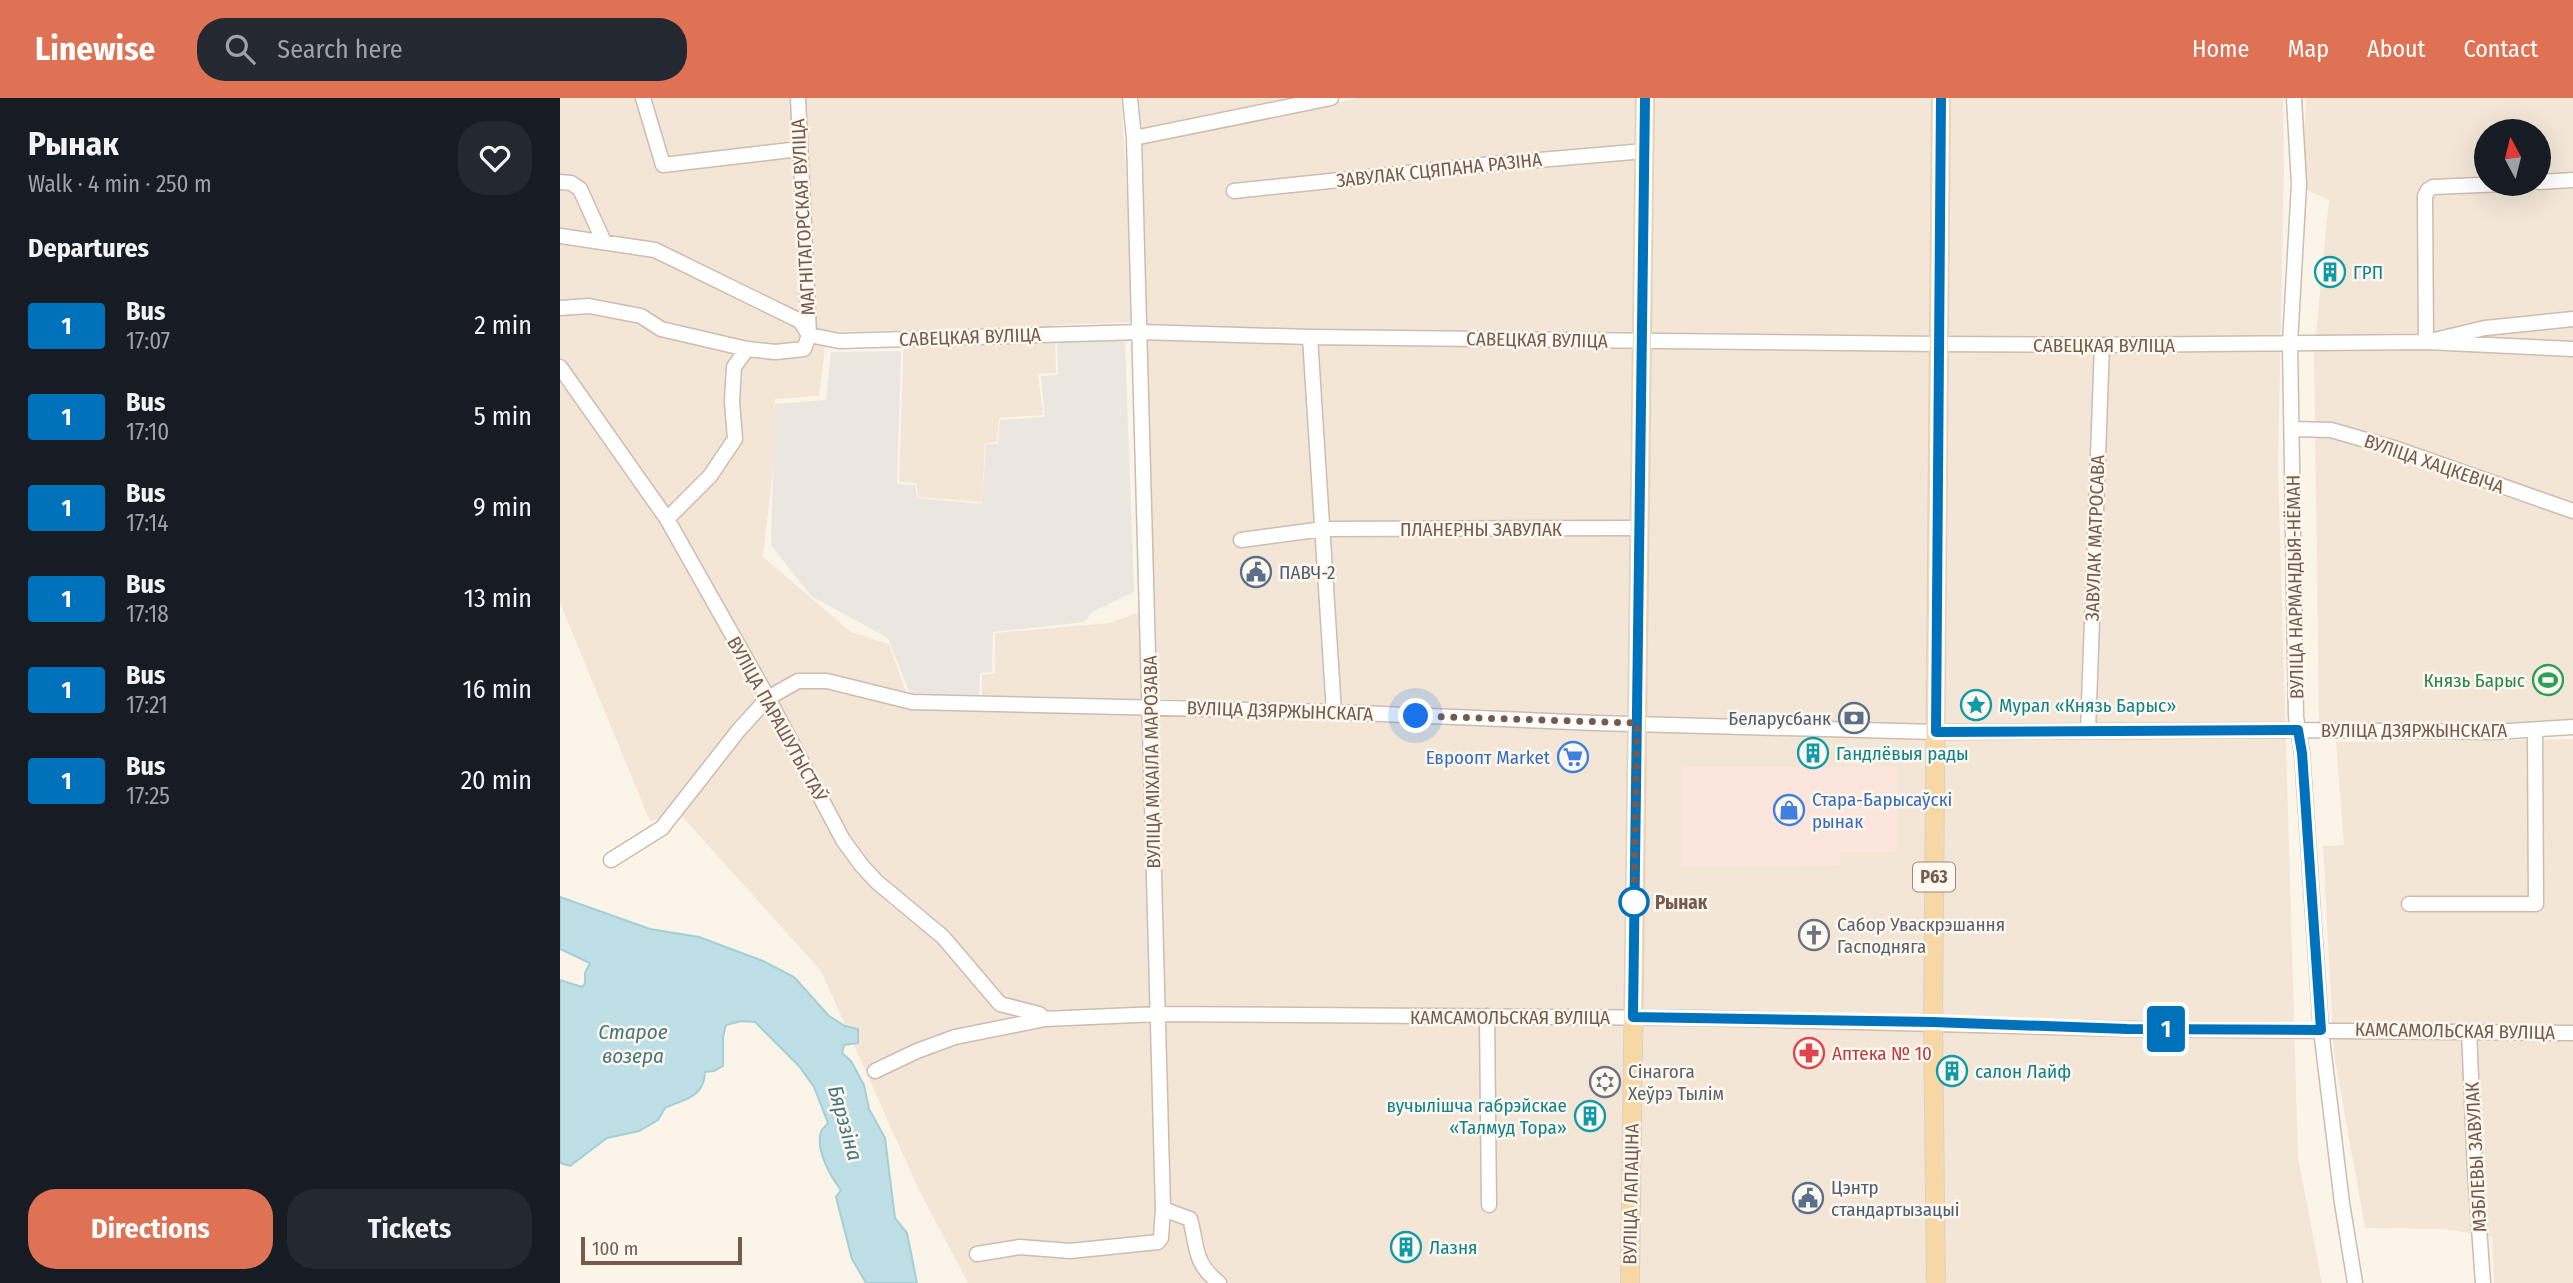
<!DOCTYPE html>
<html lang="en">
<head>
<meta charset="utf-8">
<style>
	body { margin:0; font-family:"Fira Sans Condensed",sans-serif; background:#242831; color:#f1f3f6; height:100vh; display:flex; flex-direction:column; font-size:26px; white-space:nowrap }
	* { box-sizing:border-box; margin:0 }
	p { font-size:23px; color:#9ea1a6 }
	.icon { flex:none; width:38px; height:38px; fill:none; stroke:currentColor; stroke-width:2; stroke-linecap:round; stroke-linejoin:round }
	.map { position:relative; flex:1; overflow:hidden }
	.details { display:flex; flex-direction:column; background:#171b24; width:560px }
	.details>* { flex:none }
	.badge { padding:0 14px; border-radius:5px; font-size:24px; line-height:46px }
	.needle { width:46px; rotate:353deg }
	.fabs { position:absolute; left:1914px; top:21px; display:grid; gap:14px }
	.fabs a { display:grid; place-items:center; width:77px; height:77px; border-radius:50%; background:#171b24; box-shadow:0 7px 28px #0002; font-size:35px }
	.scale { position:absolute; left:21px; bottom:18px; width:161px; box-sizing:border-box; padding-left:7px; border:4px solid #755b4d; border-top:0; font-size:19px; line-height:24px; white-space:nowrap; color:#755b4d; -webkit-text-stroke:5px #fef8ee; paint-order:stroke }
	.you { position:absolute; width:35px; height:35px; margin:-18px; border:5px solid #fff; border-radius:50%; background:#1a73e8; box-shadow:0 0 0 10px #1a73e833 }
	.map>.badge { position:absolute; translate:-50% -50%; box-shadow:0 0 0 4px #fff }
	h2 { padding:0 28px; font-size:26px; line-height:63px }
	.round { display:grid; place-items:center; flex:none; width:74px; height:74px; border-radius:28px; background:#242831 }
	.summary { display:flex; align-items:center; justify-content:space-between; height:119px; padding:0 28px }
	h1 { font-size:33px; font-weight:700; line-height:52px }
	.primary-button { display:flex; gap:14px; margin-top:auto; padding:14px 28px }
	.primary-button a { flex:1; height:80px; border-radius:28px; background:#df7154; color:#fff; font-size:28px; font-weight:700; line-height:80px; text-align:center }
	.primary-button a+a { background:#242831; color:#f1f3f6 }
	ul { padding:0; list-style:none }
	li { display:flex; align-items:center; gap:21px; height:91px; padding:0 28px }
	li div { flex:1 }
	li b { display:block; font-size:26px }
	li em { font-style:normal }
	li .badge { min-width:77px; font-weight:700; text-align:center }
	header { display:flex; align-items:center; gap:42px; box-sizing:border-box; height:98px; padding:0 35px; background:#df7154; color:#fff }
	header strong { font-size:33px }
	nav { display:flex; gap:38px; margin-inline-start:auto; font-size:24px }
	.search { width:490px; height:63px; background:#242831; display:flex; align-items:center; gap:18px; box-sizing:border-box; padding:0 24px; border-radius:28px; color:#9ea1a6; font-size:26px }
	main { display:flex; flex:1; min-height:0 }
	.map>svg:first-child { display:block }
	.residential { fill:#f3e6d7; fill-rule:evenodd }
	.commercial { fill:#fbe5dd }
	.industrial { fill:#ece6e1 }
	.water { fill:#bddfe5; stroke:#a4cfd6; stroke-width:2 }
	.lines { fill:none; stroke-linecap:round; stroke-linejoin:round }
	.minor-casing { stroke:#cdbcaf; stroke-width:17 }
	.major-casing { stroke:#d8d1cd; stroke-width:20 }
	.minor { stroke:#fff; stroke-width:14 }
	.major { stroke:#f7d7a4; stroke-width:18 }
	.line-casing { stroke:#fff; stroke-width:16 }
	.line { stroke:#0072bc; stroke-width:10 }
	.walk { stroke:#755b4d; stroke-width:7; stroke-dasharray:0 12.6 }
	.stop-dot { fill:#fff; stroke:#0072bc; stroke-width:3.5 }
	.labels { text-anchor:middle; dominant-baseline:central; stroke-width:5; stroke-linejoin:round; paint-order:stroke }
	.shield { fill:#fef8ee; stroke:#9e8a7d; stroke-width:2 }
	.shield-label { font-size:18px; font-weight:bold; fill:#755b4d }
	.street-label { font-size:19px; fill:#755b4d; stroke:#fef8ee }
	.culture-label { font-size:19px; fill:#0d838f; stroke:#fef8ee; text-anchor:start }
	.service-label { font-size:19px; fill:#4e5e75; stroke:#fef8ee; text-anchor:start }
	.leisure-label { font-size:19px; fill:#27864d; stroke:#fef8ee; text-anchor:end }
	.shop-label { font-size:19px; fill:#366cbe; stroke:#fef8ee; text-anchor:end }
	.stop-label { font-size:19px; font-weight:bold; fill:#755b4d; stroke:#fef8ee; text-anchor:start }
	.worship-label { font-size:19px; fill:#5b616d; stroke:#fef8ee; text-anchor:start }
	.health-label { font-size:19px; fill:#be3a42; stroke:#fef8ee; text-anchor:start }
	.water-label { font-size:21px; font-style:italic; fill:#447780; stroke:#fef8ee }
</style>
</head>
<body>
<header>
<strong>Linewise</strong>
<div class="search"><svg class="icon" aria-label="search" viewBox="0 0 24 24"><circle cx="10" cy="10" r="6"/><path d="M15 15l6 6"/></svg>Search here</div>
<nav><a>Home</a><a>Map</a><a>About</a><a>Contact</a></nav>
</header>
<main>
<section class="details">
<div class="summary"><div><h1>Рынак</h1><p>Walk · 4 min · 250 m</p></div><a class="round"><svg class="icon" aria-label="heart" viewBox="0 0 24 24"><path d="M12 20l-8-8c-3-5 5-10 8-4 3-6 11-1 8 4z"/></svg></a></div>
<h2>Departures</h2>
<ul>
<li><span class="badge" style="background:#0072bc;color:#fff">1</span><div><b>Bus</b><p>17:07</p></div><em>2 min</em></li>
<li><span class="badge" style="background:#0072bc;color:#fff">1</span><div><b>Bus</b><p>17:10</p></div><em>5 min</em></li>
<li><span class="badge" style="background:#0072bc;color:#fff">1</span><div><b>Bus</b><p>17:14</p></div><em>9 min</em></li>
<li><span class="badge" style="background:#0072bc;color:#fff">1</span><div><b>Bus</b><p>17:18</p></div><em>13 min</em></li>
<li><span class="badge" style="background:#0072bc;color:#fff">1</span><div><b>Bus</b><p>17:21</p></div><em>16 min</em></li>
<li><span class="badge" style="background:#0072bc;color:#fff">1</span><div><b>Bus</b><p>17:25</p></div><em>20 min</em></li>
</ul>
<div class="primary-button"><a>Directions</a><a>Tickets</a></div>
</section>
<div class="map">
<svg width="2013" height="1185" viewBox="0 0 2013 1185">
	<rect width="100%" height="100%" fill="#fbf4e8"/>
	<path class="residential" d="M0,0H561L576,224L495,227L496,275L478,276L483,317L439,320L437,344L425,345L422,404L358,399L356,385L339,384L344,232L267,234L259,298L215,301L214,361L203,459L291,534L329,546L347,597L422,599V577L435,575V535L550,525L595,508L579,45L800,0H1723L1724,74L1718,369L1738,1059L1762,1185H408L358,1090L261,873L119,715L90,723L0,505Z
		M579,0H737L582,32Z
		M1746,0H2013V623L1920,627L1759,625L1754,256L1769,102L1742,90ZM1927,33H1979V86H1927Z
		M2013,641V1185H1934L1932,1139L1884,1131L1805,1130L1774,956L1763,748L1784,747L1776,644Z"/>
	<path class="commercial" d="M1121,669H1337V754H1280V767L1121,768Z"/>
	<path class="industrial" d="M497,243H565L574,494L532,514L525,524L433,534L432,574L420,575L419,597L350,596L328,540L251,498L211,447L215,306L266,302L271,254L341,253L337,386L355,387L357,400L422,406L426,346H438L440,322L485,319L481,278L498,277Z"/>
	<path class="water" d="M0,799L90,831L139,839L203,863L234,879L269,918L285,928L298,931V945L284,947L282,955L291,963L304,987L309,1011L325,1040L335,1120L347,1135L357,1185H306L292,1161L276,1099L281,1092C271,1079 255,1052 261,1034C262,1030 266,1028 268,1025L254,989L239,968L195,924L181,923L166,927L163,939V968L154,973L145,974C144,1000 124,1001 105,1010L98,1022L79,1033L47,1040L10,1068L0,1065V882L22,889L25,885V875L30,865L0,851Z"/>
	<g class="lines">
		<g class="minor-casing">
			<path id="minor" d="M83,0L103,67L239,51
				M238,0L249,236
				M1734,0L1739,86L1730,245L1736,619L1742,655L1761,932L1782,1105L1795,1185
				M574,40L771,0
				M0,84L11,85L20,91L44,144
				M1979,84L2013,82
				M1943,86L1873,89L1868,92L1865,98L1866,244L1925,230L2013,221
				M674,93L942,65L1085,53
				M0,138L95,152L240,223L249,237
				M0,210L29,208L81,218L101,231L187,251L215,254L244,251L249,237L279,243L580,234L750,239L1377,246L1542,247L1866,244L2013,251
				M750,239L774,614
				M0,269L107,421L208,600L283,742L302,768L317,784L383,839L440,906L479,916L484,920
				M1732,331L1771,332L1837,351L2013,413
				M107,421L150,378L175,341L172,303L174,269L187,251
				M681,442L763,431L1079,430
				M1528,633L1542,247
				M51,762L102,730L178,633L208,600L238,583H267L352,604L774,614L1035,625L1376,634L1738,632L1933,634L2013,629
				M1849,806H1976L1975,632
				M927,918L929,1107
				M1909,933L1915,1073L1923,1185
				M315,973L357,953L395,939L485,921L598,916L1139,920L1567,931L2013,935
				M603,1111L630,1121C638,1150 633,1164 659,1185
				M417,1156L460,1149L510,1153L598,1144L601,1140L603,1111L574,40L570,0"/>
		</g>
		<g class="major-casing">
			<path id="major" d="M1070,1185L1085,0
				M1376,1185L1373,924L1381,0"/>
		</g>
		<use href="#minor" class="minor"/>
		<use href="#major" class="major"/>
	</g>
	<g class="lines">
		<g class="line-casing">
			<path id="line" d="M1085,0L1073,919L1373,924L1567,931L1761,932L1742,655L1738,632L1376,634L1381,0"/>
		</g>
		<use href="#line" class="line"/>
		<path class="walk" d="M856,618L1077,625L1074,804"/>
	</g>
	<defs>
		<g id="building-ring" transform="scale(1.575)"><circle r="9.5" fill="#fef8ee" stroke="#0f9aa8" stroke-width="1.5"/><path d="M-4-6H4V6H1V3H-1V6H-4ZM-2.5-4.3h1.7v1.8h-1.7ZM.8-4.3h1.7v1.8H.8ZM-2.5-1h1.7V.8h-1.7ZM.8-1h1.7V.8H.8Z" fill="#0f9aa8"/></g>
		<g id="civic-ring" transform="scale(1.575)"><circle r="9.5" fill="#fef8ee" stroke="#5c6f8a" stroke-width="1.5"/><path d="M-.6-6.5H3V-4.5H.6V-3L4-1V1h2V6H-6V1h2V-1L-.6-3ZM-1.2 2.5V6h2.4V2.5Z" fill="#5c6f8a"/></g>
		<g id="stadium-ring" transform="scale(1.575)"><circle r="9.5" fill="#fef8ee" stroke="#2e9e5b" stroke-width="1.5"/><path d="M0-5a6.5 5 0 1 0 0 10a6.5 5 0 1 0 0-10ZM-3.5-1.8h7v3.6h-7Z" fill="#2e9e5b"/></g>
		<g id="sight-ring" transform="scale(1.575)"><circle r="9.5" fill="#fef8ee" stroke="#0f9aa8" stroke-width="1.5"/><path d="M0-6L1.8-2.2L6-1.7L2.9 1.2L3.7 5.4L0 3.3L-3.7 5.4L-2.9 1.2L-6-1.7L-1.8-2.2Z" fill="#0f9aa8"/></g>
		<g id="bank-ring" transform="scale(1.575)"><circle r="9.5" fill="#fef8ee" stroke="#5c6f8a" stroke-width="1.5"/><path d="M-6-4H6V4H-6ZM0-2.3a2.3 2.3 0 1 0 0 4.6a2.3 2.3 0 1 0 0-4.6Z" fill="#5c6f8a"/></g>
		<g id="supermarket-ring" transform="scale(1.575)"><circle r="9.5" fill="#fef8ee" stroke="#3f7fe0" stroke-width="1.5"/><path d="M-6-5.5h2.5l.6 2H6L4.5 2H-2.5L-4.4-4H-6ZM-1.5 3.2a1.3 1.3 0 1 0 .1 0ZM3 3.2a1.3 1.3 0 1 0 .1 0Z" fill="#3f7fe0"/></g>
		<g id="shop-ring" transform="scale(1.575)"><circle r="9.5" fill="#fef8ee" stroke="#3f7fe0" stroke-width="1.5"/><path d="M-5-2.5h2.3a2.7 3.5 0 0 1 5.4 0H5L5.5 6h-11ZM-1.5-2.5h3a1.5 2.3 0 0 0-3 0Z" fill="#3f7fe0"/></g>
		<g id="church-ring" transform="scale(1.575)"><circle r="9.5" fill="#fef8ee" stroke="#6b7280" stroke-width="1.5"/><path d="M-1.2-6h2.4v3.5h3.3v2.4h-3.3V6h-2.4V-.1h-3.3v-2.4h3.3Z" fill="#6b7280"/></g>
		<g id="pharmacy-ring" transform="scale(1.575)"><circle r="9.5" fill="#fef8ee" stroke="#e0444e" stroke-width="1.5"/><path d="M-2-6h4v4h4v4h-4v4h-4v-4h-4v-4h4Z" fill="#e0444e"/></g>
		<g id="synagogue-ring" transform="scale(1.575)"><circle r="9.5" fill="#fef8ee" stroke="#6b7280" stroke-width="1.5"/><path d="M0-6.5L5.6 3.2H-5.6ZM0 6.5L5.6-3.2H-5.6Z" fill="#6b7280"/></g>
	</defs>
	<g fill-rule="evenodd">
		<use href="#building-ring" x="1770" y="174"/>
		<use href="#civic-ring" x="696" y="474"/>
		<use href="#stadium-ring" x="1988" y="582"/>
		<use href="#sight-ring" x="1416" y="607"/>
		<use href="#bank-ring" x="1294" y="620"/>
		<use href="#building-ring" x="1253" y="655"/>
		<use href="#supermarket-ring" x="1013" y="659"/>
		<use href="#shop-ring" x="1229" y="712"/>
		<use href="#church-ring" x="1254" y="837"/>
		<use href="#pharmacy-ring" x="1249" y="955"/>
		<use href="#building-ring" x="1392" y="973"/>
		<use href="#synagogue-ring" x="1045" y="984"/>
		<use href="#building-ring" x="1030" y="1018"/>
		<use href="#civic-ring" x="1248" y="1100"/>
		<use href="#building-ring" x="846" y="1149"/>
	</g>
	<circle class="stop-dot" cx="1074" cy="804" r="14"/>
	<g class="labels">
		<rect class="shield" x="1353" y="764.5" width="42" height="29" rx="5"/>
		<g class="shield-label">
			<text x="1374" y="779">Р63</text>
		</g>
		<g class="street-label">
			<text transform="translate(879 72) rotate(-6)">ЗАВУЛАК СЦЯПАНА РАЗІНА</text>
			<text transform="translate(243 119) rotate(-93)">МАГНІТАГОРСКАЯ ВУЛІЦА</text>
			<text transform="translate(410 239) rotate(-2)">САВЕЦКАЯ ВУЛІЦА</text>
			<text transform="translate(977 242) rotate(1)">САВЕЦКАЯ ВУЛІЦА</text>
			<text x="1544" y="247">САВЕЦКАЯ ВУЛІЦА</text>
			<text transform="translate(1874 366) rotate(19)">ВУЛІЦА ХАЦКЕВІЧА</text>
			<text x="921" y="431">ПЛАНЕРНЫ ЗАВУЛАК</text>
			<text transform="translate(1535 440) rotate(-88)">ЗАВУЛАК МАТРОСАВА</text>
			<text transform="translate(1735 489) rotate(-91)">ВУЛІЦА НАРМАНДЫЯ-НЁМАН</text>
			<text transform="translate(720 613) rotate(2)">ВУЛІЦА ДЗЯРЖЫНСКАГА</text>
			<text transform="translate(217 621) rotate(61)">ВУЛІЦА ПАРАШУТЫСТАЎ</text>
			<text x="1854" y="632">ВУЛІЦА ДЗЯРЖЫНСКАГА</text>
			<text transform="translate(592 664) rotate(-91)">ВУЛІЦА МІХАІЛА МАРОЗАВА</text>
			<text x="950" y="919">КАМСАМОЛЬСКАЯ ВУЛІЦА</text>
			<text transform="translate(1895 933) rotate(1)">КАМСАМОЛЬСКАЯ ВУЛІЦА</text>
			<text transform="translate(1916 1059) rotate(-93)">МЭБЛЕВЫ ЗАВУЛАК</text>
			<text transform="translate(1071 1096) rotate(-89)">ВУЛІЦА ЛАПАЦІНА</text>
		</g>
		<g class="culture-label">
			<text x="1793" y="174">ГРП</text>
			<text x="1439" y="607">Мурал «Князь Барыс»</text>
			<text x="1276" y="655">Гандлёвыя рады</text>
			<text x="1415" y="973">салон Лайф</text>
			<text x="1007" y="1007" text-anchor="end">вучылішча габрэйскае<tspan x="1007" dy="22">«Талмуд Тора»</tspan></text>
			<text x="869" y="1149">Лазня</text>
		</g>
		<g class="service-label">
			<text x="719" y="474">ПАВЧ-2</text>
			<text x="1271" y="620" text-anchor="end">Беларусбанк</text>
			<text x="1271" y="1089">Цэнтр<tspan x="1271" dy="22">стандартызацыі</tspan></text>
		</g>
		<g class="leisure-label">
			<text x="1965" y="582">Князь Барыс</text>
		</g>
		<g class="shop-label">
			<text x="990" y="659">Евроопт Market</text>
			<text x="1252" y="701" text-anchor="start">Стара-Барысаўскі<tspan x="1252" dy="22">рынак</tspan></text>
		</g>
		<g class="stop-label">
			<text x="1095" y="804">Рынак</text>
		</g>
		<g class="worship-label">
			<text x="1277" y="826">Сабор Уваскрэшання<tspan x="1277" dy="22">Гасподняга</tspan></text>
			<text x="1068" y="973">Сінагога<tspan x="1068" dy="22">Хеўрэ Тылім</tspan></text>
		</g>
		<g class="health-label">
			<text x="1272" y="955">Аптека № 10</text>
		</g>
		<g class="water-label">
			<text x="73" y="934">Старое<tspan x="73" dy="24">возера</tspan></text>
			<text transform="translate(285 1025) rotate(74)">Бярэзіна</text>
		</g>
	</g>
</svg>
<div class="fabs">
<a><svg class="needle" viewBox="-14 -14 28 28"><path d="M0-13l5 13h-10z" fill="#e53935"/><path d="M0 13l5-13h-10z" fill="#9ea1a6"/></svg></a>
</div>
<div class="scale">100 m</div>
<div class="you" style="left:856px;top:618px"></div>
<b class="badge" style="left:1606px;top:931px;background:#0072bc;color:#fff">1</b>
</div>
</main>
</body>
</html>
